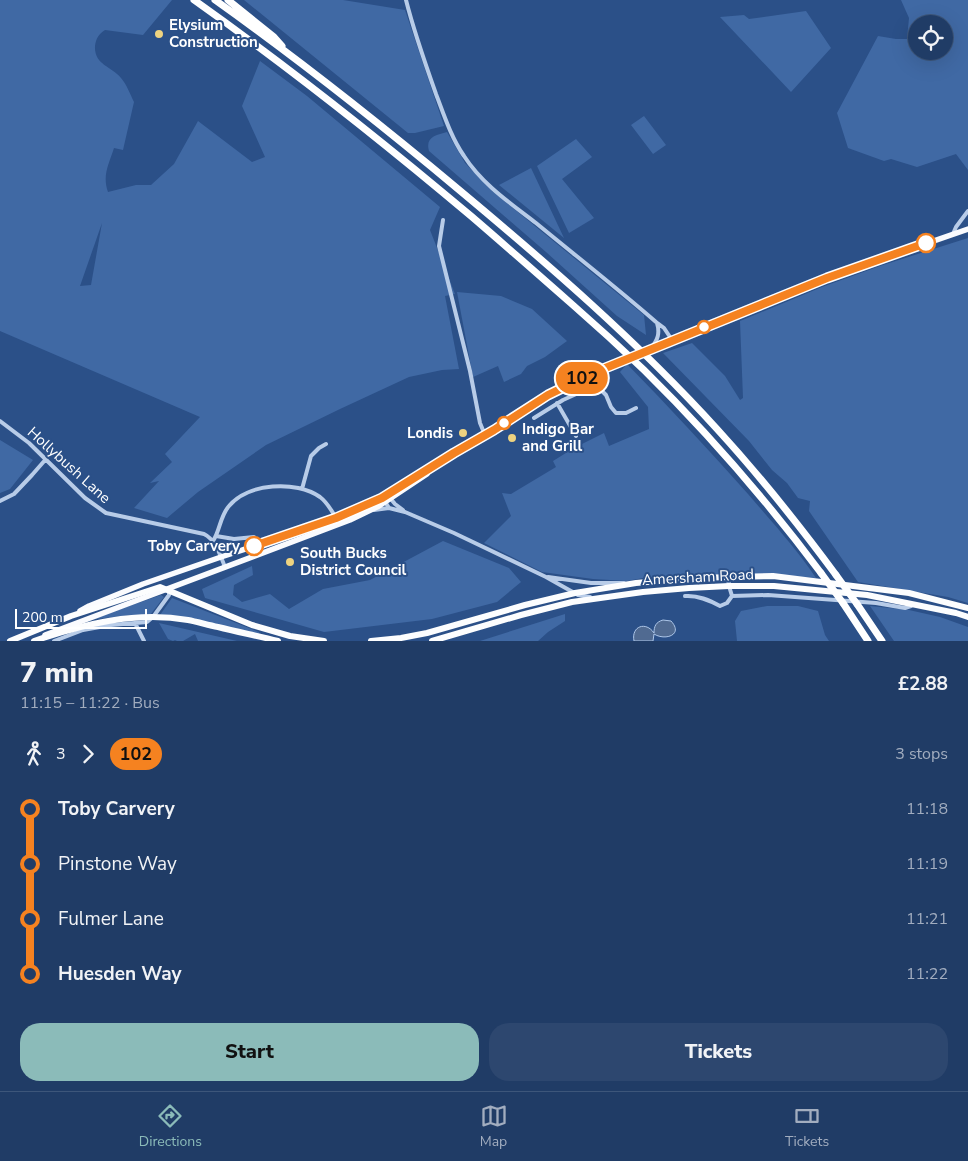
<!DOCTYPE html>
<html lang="en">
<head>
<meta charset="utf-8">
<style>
	body { margin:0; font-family:"Nunito Sans",sans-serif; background:#2d476f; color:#f1f3f6; height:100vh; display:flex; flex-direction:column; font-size:19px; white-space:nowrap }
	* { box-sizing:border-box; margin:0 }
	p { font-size:16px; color:#a2adbf }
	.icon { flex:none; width:28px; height:28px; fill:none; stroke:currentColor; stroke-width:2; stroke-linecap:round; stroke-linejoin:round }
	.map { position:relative; height:641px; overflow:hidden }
	.sheet { display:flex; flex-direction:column; background:#203c66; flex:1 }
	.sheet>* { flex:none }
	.badge { padding:0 10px; border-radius:16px; font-size:18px; line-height:32px }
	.tools { position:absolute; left:908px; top:15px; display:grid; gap:10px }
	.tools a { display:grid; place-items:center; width:45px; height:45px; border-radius:50%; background:#203c66; box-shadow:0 5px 20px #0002,0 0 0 1px #3d567a; font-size:25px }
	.scale { position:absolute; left:15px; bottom:12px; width:132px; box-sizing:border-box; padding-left:5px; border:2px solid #fff; border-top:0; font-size:14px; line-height:18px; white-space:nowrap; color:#fff; -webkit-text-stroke:4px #2b5088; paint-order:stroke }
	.map>.badge { position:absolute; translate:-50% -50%; box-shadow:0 0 0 2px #fff }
	.legs { display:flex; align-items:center; gap:8px; height:55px; padding:0 20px; font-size:16px }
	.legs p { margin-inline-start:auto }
	.head { display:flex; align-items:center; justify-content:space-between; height:85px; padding:0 20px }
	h1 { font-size:28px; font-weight:800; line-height:38px }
	.cta { display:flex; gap:10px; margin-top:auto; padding:10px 20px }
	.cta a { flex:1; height:58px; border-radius:20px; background:#8bbbb9; color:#111; font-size:20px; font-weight:800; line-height:58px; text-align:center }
	.cta a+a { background:#2d476f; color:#f1f3f6 }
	ul { padding:0 20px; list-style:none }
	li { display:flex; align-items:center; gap:18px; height:55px; font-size:19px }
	li i { display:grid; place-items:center; width:8px; height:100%; margin:0 6px; background:currentColor }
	li i::after { content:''; width:12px; height:12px; margin:-6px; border:4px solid; border-radius:50%; background:#203c66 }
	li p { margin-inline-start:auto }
	li:first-child i { background:linear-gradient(#0000 50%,currentColor 0) }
	li:last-child i { background:linear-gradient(currentColor 50%,#0000 0) }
	.menu { display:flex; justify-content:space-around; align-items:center; height:70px; border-top:1px solid #3d567a; background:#203c66; font-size:14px; color:#a2adbf }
	.menu a { display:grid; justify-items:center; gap:2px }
	.menu .current { color:#8bbbb9 }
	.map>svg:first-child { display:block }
	.green { fill:#4069a4; fill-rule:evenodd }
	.water { fill:#506a91; stroke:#adc6e8 }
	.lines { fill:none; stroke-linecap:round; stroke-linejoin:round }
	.minor { stroke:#b8cce8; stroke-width:4 }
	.primary { stroke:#fafbfe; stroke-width:5.5 }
	.trunk { stroke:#fcfdfe; stroke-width:6 }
	.motorway { stroke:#fff; stroke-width:7 }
	.primary-bridge { stroke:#fafbfe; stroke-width:5.5 }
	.motorway-bridge { stroke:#fff; stroke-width:7 }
	.line-1-casing { stroke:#fff; stroke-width:11 }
	.line-1 { stroke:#f58220; stroke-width:8 }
	.poi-dot { fill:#eed380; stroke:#2b5088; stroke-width:2 }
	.stop-1-dot { fill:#fff; stroke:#f58220; stroke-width:2.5 }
	.labels { text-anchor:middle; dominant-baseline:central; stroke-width:4; stroke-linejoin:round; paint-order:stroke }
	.poi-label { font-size:15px; font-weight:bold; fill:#fff; stroke:#2b5088; text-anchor:start }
	.street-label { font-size:15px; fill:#fff; stroke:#2b5088 }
	.stop-label { font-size:15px; font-weight:bold; fill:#fff; stroke:#2b5088; text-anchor:end }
</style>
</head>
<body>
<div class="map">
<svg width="968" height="641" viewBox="0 0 968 641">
	<rect width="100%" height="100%" fill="#2b5088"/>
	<path class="green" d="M0,0H172L143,35L105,30C99,34 96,38 95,46C94,65 111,66 121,78C127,85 130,94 134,102L123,150L114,148C109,164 102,175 108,192L136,185H151L174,164L198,121L252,162L265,157L242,106L260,61L307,96L440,207L430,230L455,294L445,296L459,369L442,370L409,377L340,409L266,445L198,492L167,518L134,508L159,481L150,483L172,462L165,454L200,417L0,331ZM102,223L91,285L80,286Z
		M244,0H343L405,10L444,126L415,133H408Z
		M901,0H968V170L956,154L917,167L891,159L884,161L848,148L837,113L878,36L896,39H907L909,18ZM916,24H944V51H916Z
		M806,11L831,48L791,92L720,17L744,15L749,19Z
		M644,116L666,145L653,154L631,125Z
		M447,132L465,163L492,191L644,315L646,335L617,316L546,252L429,151C425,137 436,135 447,132Z
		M576,139L592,157L562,179L594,218L569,233L537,166Z
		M531,168L564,238L499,185Z
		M968,238V603L948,597L858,582L809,511L810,501L798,498L787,483L772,470L749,441L663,353L692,343L725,376L740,400L743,398L740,321L822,287L880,266Z
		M457,292L501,296L532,309L567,341L545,357L527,366L521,374L504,382L498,366L473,377Z
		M627,364C669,407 709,450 748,494C771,521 796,548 816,578L754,574H722L643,578L627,581L593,579L542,572L484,543L511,516L502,493L511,494L556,467L553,461L574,448L604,433L609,446L649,429L648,407L620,372Z
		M0,440L33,460L10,489L0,493Z
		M443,541L509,568L521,582L497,602L432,619L324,632L205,598L202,589L252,566L253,575L234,585L233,595L242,602L270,594L289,609L323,589L370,580Z
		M161,595L164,597L150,615H131L96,619L95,618Z
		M172,598L259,632L260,635L160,615Z
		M767,606H798L818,611L825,635L829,641H737L735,621L741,611Z
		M870,606L909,610L940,617L968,627V641H894Z
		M565,614V621L548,632L538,641H480Z
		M159,623L237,641H198L195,634L183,641H177L175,640L173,641L168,639Z"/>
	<path class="water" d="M663,620L671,621C684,635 665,641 654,634L653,641H634C631,626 646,621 654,633C654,626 656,622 663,620Z"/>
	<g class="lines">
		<path class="minor" d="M406,0C414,32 425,63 436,94C444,115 451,137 464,156C482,184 510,203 536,223C576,256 617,288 656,322L664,328L672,340
			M443,220L439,246L470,371L480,423L485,435
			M953,234L956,227L968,211
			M651,348C658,340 660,333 657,323
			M593,373L600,389L606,395L611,407L616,413H626L636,408
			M557,403L576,436
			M534,418L563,400L585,390
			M0,421L29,443L85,498L106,513L204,534C216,540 220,555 225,567
			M302,489L311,456L319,448L326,444
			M390,498L395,504L403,510
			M384,500L389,508L405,512L454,533L546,577L578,595L590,597
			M0,501L14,494L32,475L46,459
			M374,510L389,508
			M216,536L234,539L254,537
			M213,541C220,531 220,516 229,506C248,483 296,480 320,497C328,503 331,510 336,518
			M548,577L591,583H624
			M685,596C698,595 709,600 720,606L727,603L732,596L729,586L728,576
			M732,596L768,595L876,603L905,608L911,606
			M135,623L144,641
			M54,641L83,630L111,625L147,622L153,617L169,595V590"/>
		<path class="primary" d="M649,350L827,278L968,229
			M80,611L89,606L143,584L221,557L291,534L336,518L365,506L382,498L454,453L494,430L548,395L593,373L623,360
			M45,635L350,520L379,506L427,474"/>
		<path class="trunk" d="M10,641L71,616L160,587L252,625L290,636L324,641
			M34,641C84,624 135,611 188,620C198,622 208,625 218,627C238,632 258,636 278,641
			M371,641L401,638L427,633L525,605L575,593L636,583L691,578L773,576L909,593L968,608
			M432,641L521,615L572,602L643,592L689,588L729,586H774L867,595L956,613L968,617"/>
		<path class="motorway" d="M194,0C290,68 382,141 471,216C506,246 540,276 574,306C598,327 621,348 644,370C708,433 767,501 821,573
			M215,0C298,59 379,123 458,189C548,264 638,342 717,429C760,476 799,525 836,575
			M228,0L274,37L282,46
			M843,603L868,641
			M857,604L882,641"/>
		<path class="primary-bridge" d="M623,360L649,350"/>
		<path class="motorway-bridge" d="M821,573L843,603
			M836,575L857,604"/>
	</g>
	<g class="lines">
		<g class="line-1-casing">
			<path id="line-1" d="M254,546L336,518L382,498L454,453L494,430L548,395L593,373L827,278L926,243"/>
		</g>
		<use href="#line-1" class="line-1"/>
	</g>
	<g class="poi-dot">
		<circle cx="159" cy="34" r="5"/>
		<circle cx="463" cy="433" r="5"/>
		<circle cx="512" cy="438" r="5"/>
		<circle cx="290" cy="562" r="5"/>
	</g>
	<g class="stop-1-dot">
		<circle cx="926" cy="243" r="9"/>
		<circle cx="704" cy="327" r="6"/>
		<circle cx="504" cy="423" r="6"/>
		<circle cx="254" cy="546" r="9"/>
	</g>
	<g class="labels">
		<g class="poi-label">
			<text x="169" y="25">Elysium<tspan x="169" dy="17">Construction</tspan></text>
			<text x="522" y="429">Indigo Bar<tspan x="522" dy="17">and Grill</tspan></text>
			<text x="453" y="433" text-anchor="end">Londis</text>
			<text x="300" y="553">South Bucks<tspan x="300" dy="17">District Council</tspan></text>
		</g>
		<g class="street-label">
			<text transform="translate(69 465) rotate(42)">Hollybush Lane</text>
			<text transform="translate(698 577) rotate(-3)">Amersham Road</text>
		</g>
		<g class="stop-label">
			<text x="240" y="546">Toby Carvery</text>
		</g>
	</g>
</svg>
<div class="tools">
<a><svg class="icon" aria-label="locate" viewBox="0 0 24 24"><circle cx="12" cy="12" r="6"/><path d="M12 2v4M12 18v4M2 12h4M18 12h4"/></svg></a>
</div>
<div class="scale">200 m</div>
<b class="badge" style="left:582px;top:378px;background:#f58220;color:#111">102</b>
</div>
<section class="sheet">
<div class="head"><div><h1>7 min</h1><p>11:15 – 11:22 · Bus</p></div><b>£2.88</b></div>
<div class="legs"><svg class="icon" aria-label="walk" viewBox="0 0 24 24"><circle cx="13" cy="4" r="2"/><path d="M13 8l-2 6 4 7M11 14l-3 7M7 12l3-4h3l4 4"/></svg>3<svg class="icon" aria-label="forward" viewBox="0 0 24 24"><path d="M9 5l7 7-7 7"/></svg><b class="badge" style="background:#f58220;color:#111">102</b><p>3 stops</p></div>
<ul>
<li><i style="color:#f58220"></i><b>Toby Carvery</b><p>11:18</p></li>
<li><i style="color:#f58220"></i><span>Pinstone Way</span><p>11:19</p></li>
<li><i style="color:#f58220"></i><span>Fulmer Lane</span><p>11:21</p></li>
<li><i style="color:#f58220"></i><b>Huesden Way</b><p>11:22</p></li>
</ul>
<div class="cta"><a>Start</a><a>Tickets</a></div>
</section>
<nav class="menu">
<a class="current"><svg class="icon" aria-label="directions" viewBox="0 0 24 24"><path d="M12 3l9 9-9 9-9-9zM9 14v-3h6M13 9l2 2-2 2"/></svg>Directions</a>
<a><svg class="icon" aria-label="map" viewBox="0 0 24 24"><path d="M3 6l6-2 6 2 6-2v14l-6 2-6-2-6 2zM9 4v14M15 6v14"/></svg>Map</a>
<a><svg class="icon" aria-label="tickets" viewBox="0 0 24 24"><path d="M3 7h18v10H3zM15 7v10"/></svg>Tickets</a>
</nav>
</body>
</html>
